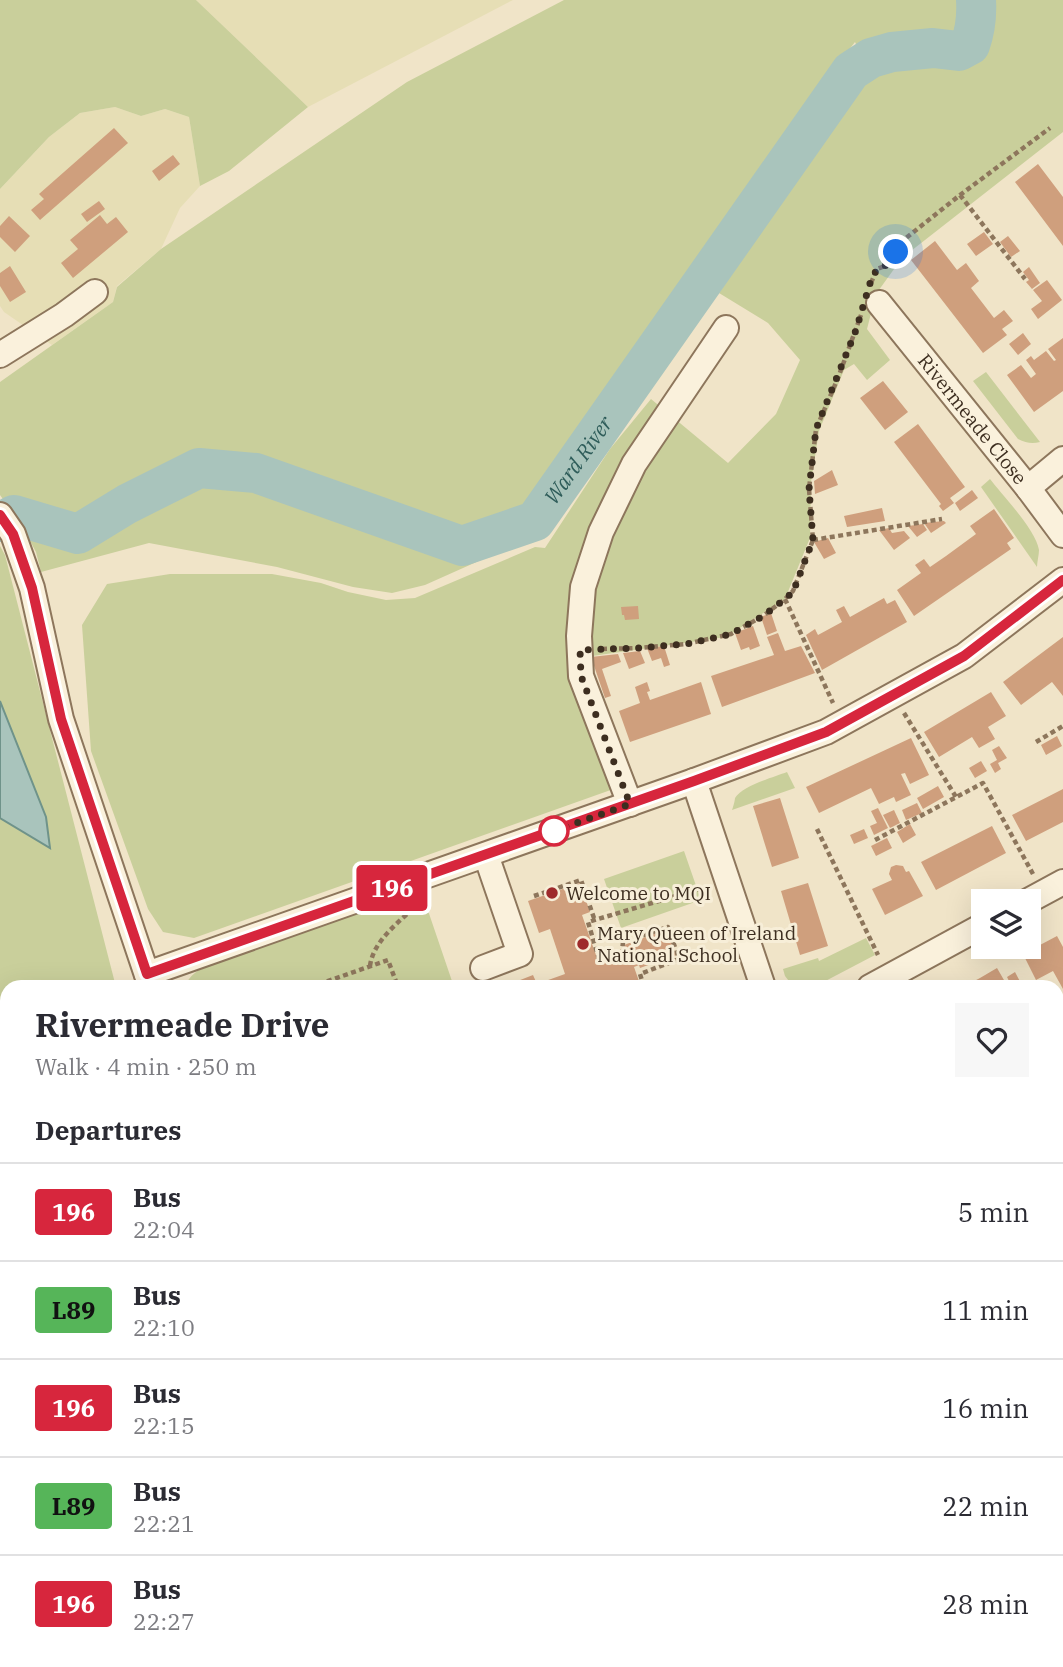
<!DOCTYPE html>
<html lang="en">
<head>
<meta charset="utf-8">
<style>
	body { margin:0; font-family:"IBM Plex Serif",serif; background:#f7f7f7; color:#2b2b33; height:100vh; display:flex; flex-direction:column; font-size:26px; white-space:nowrap }
	* { box-sizing:border-box; margin:0 }
	p { font-size:23px; color:#7c7c81 }
	.icon { flex:none; width:38px; height:38px; fill:none; stroke:currentColor; stroke-width:2; stroke-linecap:round; stroke-linejoin:round }
	.map { position:relative; flex:1; overflow:hidden }
	.side { position:absolute; left:0px; top:980px; width:1064px; height:688px; display:flex; flex-direction:column; background:#fff; border-radius:21px 21px 0 0; box-shadow:0 7px 28px #0002 }
	.side>* { flex:none }
	.badge { padding:0 14px; border-radius:5px; font-size:24px; line-height:46px }
	.controls { position:absolute; left:971px; top:889px; display:grid; gap:14px }
	.controls a { display:grid; place-items:center; width:70px; height:70px; border-radius:0px; background:#fff; box-shadow:0 7px 28px #0002; font-size:35px }
	.you { position:absolute; width:35px; height:35px; margin:-18px; border:5px solid #fff; border-radius:50%; background:#1a73e8; box-shadow:0 0 0 10px #1a73e833 }
	.map>.badge { position:absolute; translate:-50% -50%; box-shadow:0 0 0 4px #fff }
	h2 { padding:0 35px; font-size:26px; line-height:63px }
	.round { display:grid; place-items:center; flex:none; width:74px; height:74px; border-radius:0px; background:#f7f7f7 }
	.headline { display:flex; align-items:center; justify-content:space-between; height:119px; padding:0 35px }
	h1 { font-size:33px; font-weight:700; line-height:52px }
	ul { padding:0; list-style:none }
	li { display:flex; align-items:center; gap:21px; height:98px; padding:0 35px; border-top:2px solid #e1e1e2 }
	li div { flex:1 }
	li b { display:block; font-size:26px }
	li em { font-style:normal }
	li .badge { min-width:77px; font-weight:700; text-align:center }
	.map>svg:first-child { display:block }
	.farmland { fill:#e6deb5 }
	.green { fill:#c9cf9b }
	.water { fill:#a9c4bc; stroke:#6f938a; stroke-width:2 }
	.lines { fill:none; stroke-linecap:round; stroke-linejoin:round }
	.river { stroke:#a9c4bc; stroke-width:40 }
	.building { fill:#cf9f7d }
	.minor-casing { stroke:#8d765c; stroke-width:28 }
	.path { stroke:#8d765c; stroke-width:4.5; stroke-dasharray:5 3.5; stroke-linecap:butt }
	.minor { stroke:#faf1dc; stroke-width:24 }
	.line-casing { stroke:#fff; stroke-width:16 }
	.line { stroke:#d7263d; stroke-width:10 }
	.walk { stroke:#3d2e20; stroke-width:7; stroke-dasharray:0 12.6 }
	.stop-dot { fill:#fff; stroke:#d7263d; stroke-width:3.5 }
	.poi-dot { fill:#9e2a2b; stroke:#f7eed8; stroke-width:2.5 }
	.labels { text-anchor:middle; dominant-baseline:central; stroke-width:6; stroke-linejoin:round; paint-order:stroke }
	.street-label { font-size:19px; fill:#3d2e20; stroke:#f7eed8 }
	.poi-label { font-size:19px; fill:#3d2e20; stroke:#f7eed8; text-anchor:start }
	.water-label { font-size:21px; font-style:italic; fill:#2f5d5a; stroke:#f7eed8 }
</style>
</head>
<body>
<div class="map">
<svg width="1063" height="1667" viewBox="0 0 1063 1667">
	<rect width="100%" height="100%" fill="#f0e4c8"/>
	<path class="farmland" d="M196,0H513L308,107Z
		M115,107L141,116L165,109L189,117L200,186L180,208L161,249L117,286L113,302L52,345L4,312L0,306V189L49,137L80,113Z
		M1057,1283L1063,1297V1667H646L644,1661H1057Z
		M402,1661H546L529,1667H404Z"/>
	<path class="green" d="M0,0H196L308,107L229,171L200,186L189,117L165,109L141,116L115,107L80,113L49,137L0,189Z
		M564,0H1063V132L902,258L876,294L867,329L890,360L867,380L854,364L844,370L819,431L811,482L810,538L785,599L726,637L585,657L636,781L194,938L163,932L148,909L91,751L82,625L107,584L170,574H272L321,583L348,592L386,600L415,598L535,547L545,548L610,449L651,399L728,463L776,414L800,360L768,323L719,293L870,74L855,42L838,64L817,110L536,510L524,520L528,539L425,585L392,593L353,587L277,567L149,543L41,572L36,552L22,526L0,495V382L113,302L117,287L161,249L407,82Z
		M986,372L1040,442C1032,444 1026,443 1018,439L973,381Z
		M990,479C1003,496 1036,530 1039,550C1039,555 1037,562 1037,567L981,487Z
		M0,546L5,555L116,987H7V1661H352L355,1667H0Z
		M787,772L795,788L732,810C733,808 735,800 735,798C742,786 774,777 787,772Z
		M684,851L701,900L621,928L604,879Z
		M421,890L454,987H185C189,975 199,969 210,964Z
		M866,938L875,955L814,987H800L792,985L785,976L783,969L818,958L819,961Z"/>
	<path class="water" d="M0,701L46,817L50,848L0,818Z"/>
	<g class="lines">
		<path class="river" id="s1" d="M0,522L14,515L78,534L127,504L199,468L256,473L462,546L535,521L851,71L871,58L892,52L933,48L959,51L970,45C975,31 977,16 976,0"/>
	</g>
	<path class="building" d="M114,128L128,143L40,220L31,210L44,199L39,194Z
		M173,155L180,164L159,181L152,171Z
		M1038,164L1063,197V246L1015,182Z
		M99,201L105,209L87,222L81,214Z
		M100,215L107,224L116,217L128,232L73,278L61,263L78,249L70,240Z
		M9,216L30,236L15,252L0,237V226Z
		M984,232L993,244L976,256L967,244Z
		M1008,236L1020,251L1011,257L1000,242Z
		M935,241L957,270L966,263L979,281L971,288L994,318L1004,310L1013,321L1002,329L1007,335L983,353L911,260Z
		M10,266L26,292L10,302L0,286V273Z
		M1029,267L1040,283L1032,289L1026,282L1029,280L1023,272Z
		M1047,280L1062,300L1038,319L1031,309L1042,301L1033,290Z
		M1023,333L1031,344L1018,355L1009,344Z
		M1063,338V391L1034,412L1007,375L1021,365L1031,378L1036,374L1026,360L1031,356L1034,360L1046,351L1054,361L1056,360L1048,349Z
		M883,381L908,412L885,430L860,398Z
		M918,424L965,487L950,498L954,503L943,511L939,506L941,504L894,442Z
		M832,470L838,485L815,494L814,481Z
		M972,490L978,498L960,511L955,503Z
		M882,508L885,521L847,527L844,516Z
		M994,509L1014,538L1007,543L1011,549L914,616L897,590L921,573L915,565L924,559L930,567L946,556L976,534L970,526Z
		M944,521L946,523L931,533L924,523Z
		M923,524L927,530L917,537L908,526Z
		M889,528L892,533L904,531L910,538L894,550L879,530Z
		M828,538L836,553L824,559L814,542Z
		M884,598L887,604L895,600L907,622L822,670L806,635L815,629L818,635L842,622L836,610L844,606L850,617Z
		M638,606L639,619L625,620L624,615H622L621,607Z
		M771,613L777,631L767,635L761,617Z
		M753,626L760,646L750,650L749,647L741,650L735,633Z
		M778,633L785,651L801,646L815,673L722,707L711,676L774,655L767,637Z
		M1063,637V696L1052,682L1021,705L1003,682Z
		M664,646L670,665L664,667L661,658L652,661L647,648Z
		M640,651L645,663L629,669L623,653Z
		M618,654L621,662L602,669L611,696L605,698L591,657Z
		M647,682L650,691L647,692L650,700L701,682L711,714L630,742L619,711L640,703L635,687Z
		M991,692L1006,716L988,727L995,739L979,748L972,737L939,757L924,732Z
		M1057,736L1062,746L1046,755L1041,745Z
		M911,738L929,775L910,784L905,773L901,774L911,795L896,802L894,797L879,804L871,788L819,813L806,787Z
		M999,746L1007,758L998,763L1001,769L995,773L990,764L997,760L992,750Z
		M981,761L987,771L975,778L969,768Z
		M938,786L944,797L923,809L917,798Z
		M1063,789V822L1026,841L1012,815Z
		M780,798L799,858L772,867L753,806Z
		M917,803L922,813L906,820L902,810Z
		M878,808L888,828L874,835L870,826L877,823L871,811Z
		M894,810L900,823L890,828L883,815Z
		M910,824L916,835L903,843L897,832Z
		M992,826L1006,853L936,890L921,862Z
		M864,829L868,838L854,844L850,835Z
		M887,838L892,848L876,856L871,846Z
		M896,865L903,866L906,872L909,871L923,896L885,915L872,889L892,880L889,874L891,867Z
		M580,883L590,912L582,915L598,961L626,951L624,945L667,929L676,955L640,968L639,965L634,967L641,987H502L533,975L537,984L565,974L550,929L539,933L528,901Z
		M808,883L828,946L800,955L781,891Z
		M1057,936L1063,947V989L1053,971L1036,980L1023,954Z
		M997,968L1008,987H963L980,978Z
		M1015,972L1023,987H1012L1007,977Z
		M1057,1101L1063,1102V1132L1057,1131Z"/>
	<g class="lines">
		<g class="minor-casing">
			<g id="minor">
				<path id="s2" d="M879,303L1028,488L1063,535"/>
				<path d="M0,355L64,315L95,292"/>
				<path d="M1028,488L1063,459"/>
				<path d="M0,515L13,534L32,588L61,719L151,987"/>
				<path d="M694,781L763,987"/>
				<path d="M630,804L581,676L579,636L583,587L601,532L634,464L726,328"/>
				<path d="M1028,901L1063,882"/>
				<path d="M483,968L520,954L486,855"/>
				<path d="M147,974L694,781L826,732L964,656L1063,580"/>
				<path d="M870,987L984,925"/>
				<path d="M370,1661L372,1667"/>
			</g>
		</g>
		<path class="path" d="M960,195L1025,279
			M871,283L877,269L885,266L906,238L960,195L1050,128
			M813,540L942,519
			M785,599L833,703
			M602,649L638,648L686,644L731,634L763,616L785,599L793,591L813,540L809,489L816,429L838,378L861,315
			M904,713L956,797
			M1036,742L1063,726
			M817,829L878,955
			M875,840L983,783L1033,874
			M534,896L581,880L595,921
			M370,966C373,941 399,922 417,905
			M311,987L388,960L398,987
			M644,987L640,974L679,959L668,927L623,942L622,952L599,959L588,922L706,887
			M272,1661L273,1667"/>
		<use href="#minor" class="minor"/>
	</g>
	<g class="lines">
		<g class="line-casing">
			<path id="line" d="M0,515L13,534L32,588L61,719L147,974L694,781L826,732L964,656L1063,580"/>
		</g>
		<use href="#line" class="line"/>
		<path class="walk" d="M554,831L630,804L581,676L580,650L638,648L686,644L731,634L763,616L785,599L793,592L813,540L809,489L816,429L856,330L871,280L877,269L885,266L896,252"/>
	</g>
	<circle class="stop-dot" cx="554" cy="831" r="14"/>
	<g class="poi-dot">
		<circle cx="552" cy="893" r="7"/>
		<circle cx="583" cy="944" r="7"/>
	</g>
	<g class="labels">
		<g class="street-label">
			<text stroke="none"><textPath href="#s2" startOffset="149">Rivermeade Close</textPath></text>
		</g>
		<g class="poi-label">
			<text x="566" y="893">Welcome to MQI</text>
			<text x="597" y="933">Mary Queen of Ireland<tspan x="597" dy="22">National School</tspan></text>
		</g>
		<g class="water-label">
			<text stroke="none"><textPath href="#s1" startOffset="648">Ward River</textPath></text>
		</g>
	</g>
</svg>
<div class="controls">
<a><svg class="icon" aria-label="layers" viewBox="0 0 24 24"><path d="M12 4l9 5-9 5-9-5zM3 14l9 5 9-5"/></svg></a>
</div>
<div class="you" style="left:896px;top:252px"></div>
<b class="badge" style="left:392px;top:888px;background:#d7263d;color:#fff">196</b>
<section class="side">
<div class="headline"><div><h1>Rivermeade Drive</h1><p>Walk · 4 min · 250 m</p></div><a class="round"><svg class="icon" aria-label="heart" viewBox="0 0 24 24"><path d="M12 20l-8-8c-3-5 5-10 8-4 3-6 11-1 8 4z"/></svg></a></div>
<h2>Departures</h2>
<ul>
<li><span class="badge" style="background:#d7263d;color:#fff">196</span><div><b>Bus</b><p>22:04</p></div><em>5 min</em></li>
<li><span class="badge" style="background:#56b559;color:#111">L89</span><div><b>Bus</b><p>22:10</p></div><em>11 min</em></li>
<li><span class="badge" style="background:#d7263d;color:#fff">196</span><div><b>Bus</b><p>22:15</p></div><em>16 min</em></li>
<li><span class="badge" style="background:#56b559;color:#111">L89</span><div><b>Bus</b><p>22:21</p></div><em>22 min</em></li>
<li><span class="badge" style="background:#d7263d;color:#fff">196</span><div><b>Bus</b><p>22:27</p></div><em>28 min</em></li>
</ul>
</section>
</div>
</body>
</html>
